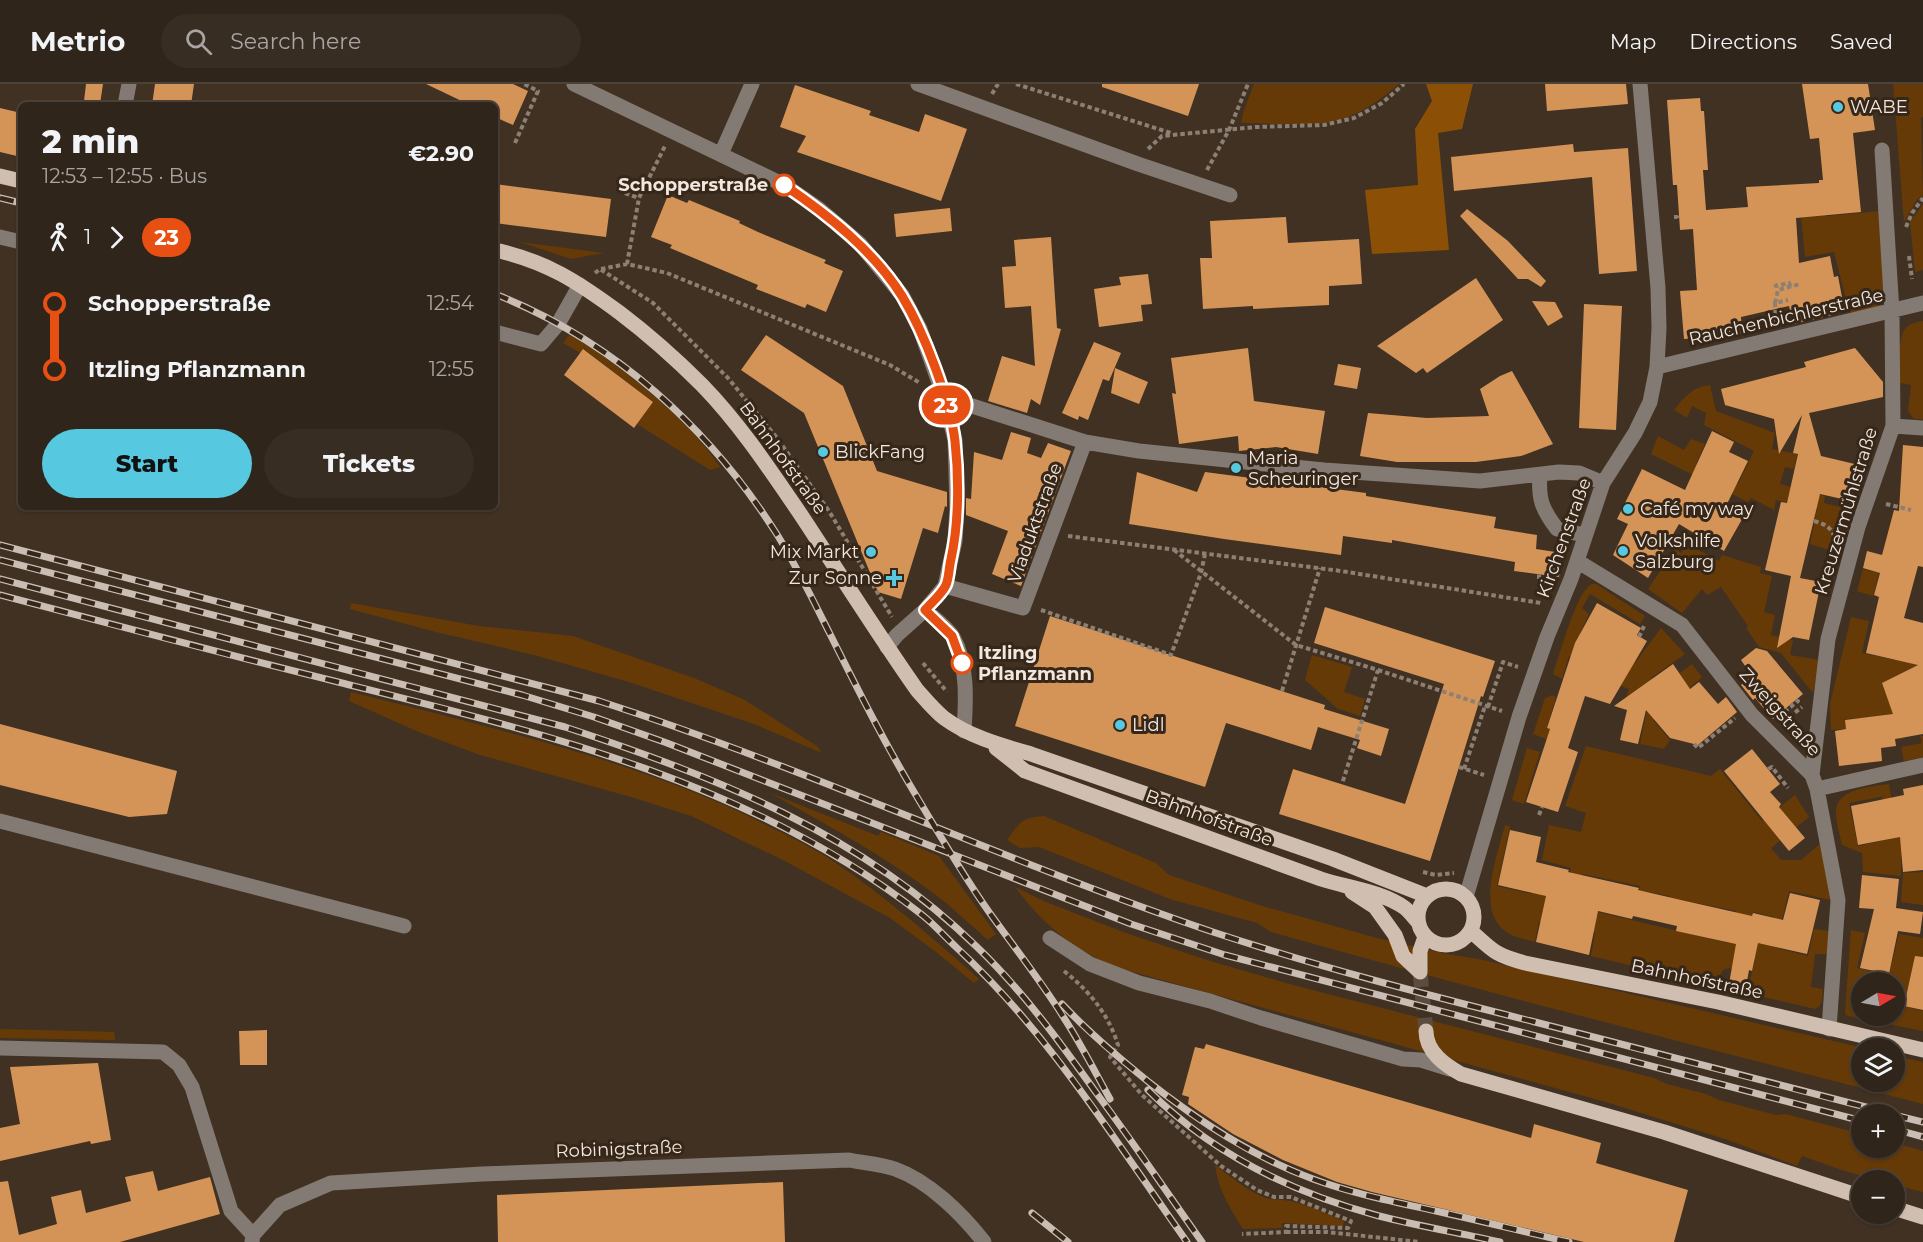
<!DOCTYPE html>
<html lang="en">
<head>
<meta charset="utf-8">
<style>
	body { margin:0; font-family:Montserrat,sans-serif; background:#382d23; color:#f1f3f6; height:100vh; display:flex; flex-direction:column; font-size:22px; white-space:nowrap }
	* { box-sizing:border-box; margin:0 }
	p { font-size:20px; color:#a8a5a2 }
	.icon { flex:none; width:33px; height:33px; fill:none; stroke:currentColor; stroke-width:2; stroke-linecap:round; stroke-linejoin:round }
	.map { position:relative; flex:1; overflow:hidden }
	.details { position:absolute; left:18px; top:18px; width:480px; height:408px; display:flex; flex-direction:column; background:#30251a; border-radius:9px; box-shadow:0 2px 4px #0004,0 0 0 2px #4b4239 }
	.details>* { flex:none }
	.badge { padding:0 12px; border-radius:20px; font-size:21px; line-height:39px }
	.needle { width:39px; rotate:80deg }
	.buttons { position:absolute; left:1851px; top:888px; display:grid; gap:12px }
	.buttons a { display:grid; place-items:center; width:54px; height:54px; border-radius:50%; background:#30251a; box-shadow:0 2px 4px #0004,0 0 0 2px #4b4239; font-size:30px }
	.map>.badge { position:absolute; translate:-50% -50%; box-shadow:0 0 0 3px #fff }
	.legs { display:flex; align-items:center; gap:9px; height:66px; padding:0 24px; font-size:20px }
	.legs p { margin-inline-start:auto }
	.headline { display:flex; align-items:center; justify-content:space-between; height:102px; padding:0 24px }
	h1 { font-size:33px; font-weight:800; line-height:45px }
	.cta { display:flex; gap:12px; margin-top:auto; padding:12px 24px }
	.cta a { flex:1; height:69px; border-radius:36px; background:#56c9e0; color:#111; font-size:24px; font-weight:800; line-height:69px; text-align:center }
	.cta a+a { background:#382d23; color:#f1f3f6 }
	ul { padding:0 24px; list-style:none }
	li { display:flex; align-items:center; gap:21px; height:66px; font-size:22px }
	li i { display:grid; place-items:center; width:9px; height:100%; margin:0 8px; background:currentColor }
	li i::after { content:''; width:15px; height:15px; margin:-8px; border:4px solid; border-radius:50%; background:#30251a }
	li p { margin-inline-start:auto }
	li:first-child i { background:linear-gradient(#0000 50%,currentColor 0) }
	li:last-child i { background:linear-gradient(currentColor 50%,#0000 0) }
	header { display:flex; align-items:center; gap:36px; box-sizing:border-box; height:84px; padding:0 30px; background:#30251a; border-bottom:2px solid #4b4239 }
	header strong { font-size:28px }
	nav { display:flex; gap:33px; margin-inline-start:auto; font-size:21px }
	.search { width:420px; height:54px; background:#382d23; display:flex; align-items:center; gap:15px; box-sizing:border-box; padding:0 21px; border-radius:33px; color:#a8a5a2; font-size:22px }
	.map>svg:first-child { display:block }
	.green { fill:#663a07; fill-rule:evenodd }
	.forest { fill:#8b5005 }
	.building { fill:#d59457 }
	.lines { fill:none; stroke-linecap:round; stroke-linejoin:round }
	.major-tunnel { stroke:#5b4c3f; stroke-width:15; stroke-dasharray:15 8; stroke-linecap:butt }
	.path { stroke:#8c7f73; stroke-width:4; stroke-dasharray:4.5 3; stroke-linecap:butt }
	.minor { stroke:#827a73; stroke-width:15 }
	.major { stroke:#d0bfb1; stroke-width:15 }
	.rail-casing { stroke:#cabeb4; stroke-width:7 }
	.rail { stroke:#362719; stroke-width:4.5; stroke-dasharray:14; stroke-linecap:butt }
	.line-1-casing { stroke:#fff; stroke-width:14 }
	.line-1 { stroke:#e75012; stroke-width:9 }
	.poi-dot { fill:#56c9e0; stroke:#362719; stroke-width:2 }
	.stop-1-dot { fill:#fff; stroke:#e75012; stroke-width:3 }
	.labels { text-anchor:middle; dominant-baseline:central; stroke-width:6; stroke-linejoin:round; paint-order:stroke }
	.poi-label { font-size:18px; fill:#f1e7de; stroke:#362719; text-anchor:start }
	.stop-label { font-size:18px; font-weight:bold; fill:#f1e7de; stroke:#362719; text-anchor:end }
	.street-label { font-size:18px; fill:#f1e7de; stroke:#362719 }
</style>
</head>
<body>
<header>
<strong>Metrio</strong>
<div class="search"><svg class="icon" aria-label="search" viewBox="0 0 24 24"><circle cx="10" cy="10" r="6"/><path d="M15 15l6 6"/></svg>Search here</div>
<nav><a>Map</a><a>Directions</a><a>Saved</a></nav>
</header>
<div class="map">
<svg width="1923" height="1158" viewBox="0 0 1923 1158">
	<rect width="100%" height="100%" fill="#403123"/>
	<path class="green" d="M1254,0H1399C1380,16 1360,31 1335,37C1308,43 1269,39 1241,39L1243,29Z
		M1893,0H1923V33L1921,34L1923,111L1916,117L1904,138Z
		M1824,112L1826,132L1881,127L1884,216L1879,224L1858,231L1849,227L1834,168L1805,173L1801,131Z
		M1923,120V186L1915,188L1910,138Z
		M520,158L604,169L571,175Z
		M1923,237V335H1914L1908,327L1911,301L1900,299C1900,286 1897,255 1905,245C1910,239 1916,238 1923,237Z
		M569,251C614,275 694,340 720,383L710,386L637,340L653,318L584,265L580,269L563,259Z
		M1710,301L1716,327L1775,349L1772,365L1797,370L1794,385L1785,383L1780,400L1825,412L1824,419L1854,426L1842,470L1810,460L1817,425L1776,416L1774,426L1751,414L1748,418L1651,370L1658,352L1684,366L1691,355L1705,360L1696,380L1738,400L1754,367L1704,341L1706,329L1692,322L1687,334L1674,326C1685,312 1693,303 1710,301Z
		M1687,460L1719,477L1722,471L1761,483L1760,489L1772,492L1764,528L1775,531L1771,551L1793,556L1790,571L1820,576L1813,609L1781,569L1759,563L1746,544L1748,542L1721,503L1707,511L1702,505L1682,529L1648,505L1675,465L1681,469Z
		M1863,485L1879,489L1873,512L1857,507Z
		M1592,500H1596L1645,532L1640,540L1590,510L1582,524L1589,530L1580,549L1635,579L1661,544L1685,570L1651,594L1659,604L1692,580L1702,593L1653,636L1670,656L1664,665L1640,660L1647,626L1624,621L1629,605L1608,597L1612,585L1569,572L1562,595L1553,590C1559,573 1577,506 1592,500Z
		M351,519L479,542L573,552L694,594L743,615L817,662L822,669L754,640L629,598L534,571L436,548L350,525Z
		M1851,533L1869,537L1862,569L1895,576L1900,553L1923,578L1882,599L1885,609L1923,593L1895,608L1903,655H1899L1893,632L1845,635L1846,645L1831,646L1830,620Z
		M1312,571L1352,583L1344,608L1365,615L1360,632L1338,625L1305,596Z
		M351,608C484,642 620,672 746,731C774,745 803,758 830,775C884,811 931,853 979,895L974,899L936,868L890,834L783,776L691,732L631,713L480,671L421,649L349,617Z
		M1552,611L1556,613L1547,644L1572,653L1567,663L1533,650L1545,614Z
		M1920,652H1923V673L1904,677L1901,663L1922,659Z
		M1586,662L1711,692L1720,685L1762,737L1795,711L1809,733L1771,764L1781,776H1801L1821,759H1824L1830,816L1789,807L1777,857L1769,855L1774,833L1753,828L1746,850L1777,864L1808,872L1814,845L1829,847V870H1815L1811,903L1823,905C1822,912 1824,921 1815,925L1726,904L1727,900L1748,904L1755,876L1736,872L1733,884L1724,885L1713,901L1591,872L1595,849L1539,838L1535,858C1526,855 1516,854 1508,849C1474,829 1498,770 1505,741L1510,742L1497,802L1531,810L1541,779L1547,781L1564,813L1571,784L1542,776L1549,741L1581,748L1586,729L1565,722ZM1583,790L1640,802L1638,816L1647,818L1649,808L1670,812L1669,822L1680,825L1682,816L1736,827L1729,859L1576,823Z
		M1527,664L1540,668L1524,720L1512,716Z
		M1889,700L1896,743L1923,768L1901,770V792L1863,788L1862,769L1842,761C1840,751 1836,739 1836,729C1835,704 1872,703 1889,700ZM1885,712L1882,713L1890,755L1858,762L1849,719Z
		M770,709L878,752L881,748L939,772L996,850L988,856C974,844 960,831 946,819C892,776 831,743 770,709Z
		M1044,732L1156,779L1169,791L1259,821L1377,854L1447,870L1478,875L1864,964H1862V998H1894L1895,972L1923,978V1020C1705,964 1487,909 1271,848L1257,839L1170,815L1039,763L1020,764L1007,756C1019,739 1022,733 1044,732Z
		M1923,788V821L1901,818L1903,789Z
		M1015,803L1046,818L1126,849L1207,876L1293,901L1654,994L1667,1000L1706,1010L1719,1016L1776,1031L1786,1030L1861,1050L1862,1064H1894L1895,1059L1923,1067V1108L1895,1101L1894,1096C1863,1096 1832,1082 1802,1072L1797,1082L1728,1056L1606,1018L1122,885C1076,868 1044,842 1015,803Z
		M1851,846L1865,849L1857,884L1889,891L1899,850L1923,854V886L1904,922L1923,927V947L1848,932L1845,929ZM1862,898H1894V932H1862Z
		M0,945L114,948L115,956L0,954Z
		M1215,1081C1230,1092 1245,1105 1263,1113C1272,1117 1281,1115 1290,1117C1309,1121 1327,1130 1344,1137L1343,1142L1282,1139V1144L1243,1145C1230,1124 1218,1106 1215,1081Z"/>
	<path class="forest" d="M1426,0H1473L1462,45L1438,49L1449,166L1372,170L1365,106L1418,101L1415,45L1432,17Z"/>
	<path class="building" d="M86,0H103L100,20L84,17Z
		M155,0H194L191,21H152Z
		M426,0H513L528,7L513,41L495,33V21H470Z
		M1102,0H1199L1188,32L1102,3Z
		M1545,0H1626L1628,20L1547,27Z
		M1802,0H1868L1875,46L1853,49L1861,128L1796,134L1799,179L1830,172L1834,193L1838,192L1842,213L1829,216L1832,231L1793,240L1789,222L1741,233L1742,250L1684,255L1680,207L1697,206L1693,145L1680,146L1677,101H1673L1667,16L1700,14L1701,27H1704L1708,86H1703L1706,126L1748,123L1746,103L1819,99V96H1823L1819,54L1810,55Z
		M795,1L871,27L869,31L919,48L925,30L967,45L941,117L797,68L806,52L780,43Z
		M0,24L21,29V73L0,68Z
		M1573,60L1574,68L1628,64L1637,187L1599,190L1592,93L1454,107L1451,73Z
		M495,100L611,115L606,153L495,139Z
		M668,111L687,119L689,116L740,137L739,139L758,148L826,176L824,179L843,187L826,228L807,220L805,224L756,205L758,201L670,164L672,161L651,153Z
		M950,124L952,147L896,153L894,130Z
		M1467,125L1508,157L1546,197L1541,203L1528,195H1518L1460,132Z
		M1286,133L1288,159L1359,155L1362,200L1329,202V221L1253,225V222L1203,225L1200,174H1212L1210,137Z
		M1051,153L1057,244L1061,245L1040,321L1031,315L1027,329L988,317L1002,272L1035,282L1031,222L1005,224L1002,183L1016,182L1014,156Z
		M1148,190L1152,220L1141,221L1143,237L1099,243L1094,205L1121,201L1119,193Z
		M1476,194L1503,236L1427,289L1423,284L1416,289L1377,262Z
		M1532,217L1555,218L1563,233L1548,242Z
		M1584,220L1622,222L1616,346L1579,344Z
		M766,251L843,302L877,387L947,408V423L945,422L938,449L923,444L901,515L878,508L804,329L741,286Z
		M1094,258L1121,269L1109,297L1103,295L1088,336L1079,332L1078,336L1062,329Z
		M1248,264L1254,317L1325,327L1318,370L1276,363L1239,367L1238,352L1179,360L1172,309L1176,310L1171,274Z
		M1855,264L1883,298V313L1809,329L1821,372L1859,381L1851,417L1820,410L1800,494L1821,498L1809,556L1793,553L1777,564L1791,492L1765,486L1781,418L1787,419L1798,370L1793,369L1802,331L1779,370L1774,335L1725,321L1721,305L1806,283L1804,278Z
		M583,265L653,318L634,344L564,291Z
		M1338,280L1361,284L1357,305L1334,301Z
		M1115,284L1148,298L1139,320L1111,309Z
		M1512,287L1553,360L1521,372L1476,378H1397L1360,372L1368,329L1427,334L1489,332L1480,305L1500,292Z
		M1712,347L1734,358L1729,368L1748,377L1727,420L1745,430L1724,467L1679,440L1648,494L1613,471L1628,440L1617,435L1642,385L1685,406Z
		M1011,348L1031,354L1027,369L1041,374L1048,359L1071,367L1021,502L992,490L1008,447L966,431V414L971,415L974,368L1002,376Z
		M1903,361L1923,363V483L1918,482L1904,534L1923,539V650L1895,655L1896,662L1881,664L1882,677L1839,682L1835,647L1846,645L1845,636L1893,630L1882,599L1918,581L1866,569L1879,513L1874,511L1880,489L1863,484L1867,467L1882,471L1894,426L1899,427Z
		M1137,388L1197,408L1205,388L1366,409V412L1496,433L1494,444L1537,451L1536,465L1562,469L1559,493L1514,487L1515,478L1392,456V459L1343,452L1341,471L1224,455L1129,440Z
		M1597,519L1641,544L1637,551L1647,557L1610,620L1585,612L1568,664L1578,668L1558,728L1526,718L1550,645L1547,644L1575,559Z
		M1325,523L1495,577L1483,613L1481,612L1430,777L1279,730L1293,685L1405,720L1444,600L1314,559Z
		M1050,532L1325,621L1324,625L1389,645L1381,672L1357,664L1360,656L1318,643L1311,666L1226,639L1205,703L1015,642Z
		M1756,564L1767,567L1803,610L1773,635L1755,614L1753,616L1741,601L1752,592L1741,576Z
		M1673,580L1690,605L1699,598L1718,620L1726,613L1737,628L1698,661L1670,654L1646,626L1638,660L1620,656L1627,626L1614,622Z
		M0,640L177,687L167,730L129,733L0,701Z
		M1752,665L1780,700L1770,708L1781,720L1779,723L1805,754L1789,767L1724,687Z
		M1923,701V786L1903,788L1900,753L1858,761L1851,722L1904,711L1903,705Z
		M1510,746L1541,753L1536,778L1569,786L1568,788L1639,804L1638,806L1681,816L1752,832L1753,829L1783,836L1790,809L1820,816L1807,870L1758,859L1752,887L1749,886L1746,903L1729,900L1736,860L1676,847L1677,842L1633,832L1632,835L1598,827L1589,871L1536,858L1546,812L1498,801Z
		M1862,791L1899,795L1896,824L1923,828L1920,850L1898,847L1889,890L1860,884L1874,825L1859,824Z
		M1915,872L1923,873V926L1904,922Z
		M267,946V981H240L239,947Z
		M1206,960L1531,1054L1534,1040L1601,1059L1596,1079L1688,1106L1674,1158H1584L1372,1108L1337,1098L1283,1076L1233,1050L1188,1020L1189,1013L1182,1011L1195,963L1204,965Z
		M98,979L111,1056L91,1060L90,1057L0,1077V1044L20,1040L10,983Z
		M153,1087L158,1107L210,1093L220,1130L120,1158H0V1098L8,1097L19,1151L57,1140L51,1113L81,1106L86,1129L131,1117L125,1093Z
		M783,1098L785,1158H498L497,1111Z"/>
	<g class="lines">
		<path class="major-tunnel" d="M1420,888L1426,947"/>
		<path class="path" d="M1016,0L1171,49
			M992,10L998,0
			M515,59L538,7L524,0
			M1148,65L1162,52L1256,43L1324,41L1354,34L1382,19L1404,0
			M1207,86L1229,46L1248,0
			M625,109L639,114
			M1674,133H1677L1679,137
			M1906,143L1912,129L1923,114
			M1909,172L1912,195
			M627,180L639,114L665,62
			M601,185L627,180L667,189L890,281L920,299
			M595,189L600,185L653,219L728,294L777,354L829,427L892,533
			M1775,200L1776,202L1789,199L1791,203
			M1775,219L1778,206L1800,200
			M1776,238L1775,219L1788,216
			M1886,420L1911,426
			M1814,437C1825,440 1831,443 1835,454
			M1068,452L1341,487L1541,519
			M1174,466L1296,561L1378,586L1342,700
			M1539,495V490
			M1041,526L1171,571L1201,489L1205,470
			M1639,553L1645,540
			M923,579L947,608
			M1378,586L1502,627
			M1282,607L1320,484
			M1796,616L1798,617L1783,629L1788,634L1802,623
			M1488,623L1503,578L1518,583
			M1694,660L1698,664L1735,634
			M1459,683L1484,691
			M1464,685L1485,622
			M1768,685L1772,683L1788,704
			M1539,731L1542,723
			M1423,788L1436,791L1454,789
			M1064,887C1089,907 1108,929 1118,961L1110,973L1142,1011L1221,1082L1257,1106L1274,1113H1291L1351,1137L1348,1144L1286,1142V1148L1242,1150
			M1286,1148H1327L1420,1158"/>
		<path class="minor" d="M574,0L784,101L819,125L860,160L902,211L920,245L944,313L955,356L957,424L955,457L945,502L925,526L897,551L887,563
			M918,0L1138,80L1230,111
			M125,21L129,0
			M721,70L752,0
			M0,153L21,158
			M495,248L541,260L558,240L580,201
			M1657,283L1923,219
			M944,313L1085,358L1139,367L1324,386L1480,397L1559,388L1579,389L1603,399
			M1893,342L1923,344
			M1540,391C1538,415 1542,425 1557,445L1584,451
			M1577,477L1682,541L1752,631L1812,691L1817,705L1838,816L1829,945
			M945,502L1023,524L1085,358
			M925,526C934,534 947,543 953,553C968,580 966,617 964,647
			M1812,691L1828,555L1858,443L1893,342L1892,228L1882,66
			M1817,705L1923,681
			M0,737L404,842
			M1466,813L1519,633L1547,553L1571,495L1603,399L1635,349L1650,318L1657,283L1659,244L1658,204L1640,0
			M1050,854L1090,880L1139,899L1210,917L1261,934L1403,975L1421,976L1450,985
			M0,964L163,968L179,981L192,1003L231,1127L253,1151
			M252,1158L253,1151L280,1121L331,1099L482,1090L849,1076C864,1079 880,1080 895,1085C929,1097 962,1130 984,1158"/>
		<path class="major" d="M0,92L21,97
			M495,166C546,177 578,198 620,229C649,251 676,275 702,301C740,340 771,387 801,431C840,490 877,549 917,606C925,615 934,626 944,634C970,653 1000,661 1031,670L1333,775L1427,812
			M996,664L1025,687L1321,795C1348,804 1381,807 1405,824C1410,828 1414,834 1418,838
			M1418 833a28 28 0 1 1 56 0a28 28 0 1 1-56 0Z
			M1352,808L1375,823L1395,851L1403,872L1420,888
			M1471,847C1493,867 1495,871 1525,879L1718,918L1923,966
			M1420,888V867L1425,853
			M1426,947C1426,968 1445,981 1461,990L1664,1048L1862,1113
			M1894,1124L1923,1133"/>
		<g class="rail-casing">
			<path id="rail" d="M0,114L21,119
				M495,210C614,257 710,344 778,452C797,483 813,516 829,548C857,604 885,660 917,713C940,752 963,791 989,828C1014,863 1041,897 1064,934C1081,960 1095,988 1110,1015
				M0,461L599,617C807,684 1006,778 1213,848C1319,883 1427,911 1535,938C1655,969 1774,1000 1893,1030
				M0,476L522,611L594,633L667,659L1131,840L1225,871L1862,1037
				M0,495L565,643C716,693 860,749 977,863C1024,908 1062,961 1100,1014C1135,1061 1168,1110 1202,1158
				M0,511C114,541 228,571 342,599C544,649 753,699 921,830C934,840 945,853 957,864C1049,949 1115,1057 1187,1158
				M1062,920C1089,949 1119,974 1150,999C1200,1038 1253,1073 1313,1095C1354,1110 1395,1118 1436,1127C1481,1137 1525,1148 1569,1158
				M1148,1006C1211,1069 1293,1109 1379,1132C1418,1142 1460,1149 1500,1158
				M1894,1031L1923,1038
				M1894,1045L1923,1053
				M1032,1129L1068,1158"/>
		</g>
		<use href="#rail" class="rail"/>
	</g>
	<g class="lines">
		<g class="line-1-casing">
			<path id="line-1" d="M784,101C828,131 873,166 902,212C924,248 950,316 955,357C959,394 959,439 951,475C949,483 949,494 946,501C942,510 931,519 925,526L952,552L962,579"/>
		</g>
		<use href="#line-1" class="line-1"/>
	</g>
	<g class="poi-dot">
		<circle cx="1838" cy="23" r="6"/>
		<circle cx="823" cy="368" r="6"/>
		<circle cx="1236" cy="384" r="6"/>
		<circle cx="1628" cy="425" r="6"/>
		<circle cx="1623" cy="467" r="6"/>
		<circle cx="871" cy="468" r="6"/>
		<path d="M891 485h6v6h6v6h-6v6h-6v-6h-6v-6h6z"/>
		<circle cx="1120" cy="641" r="6"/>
	</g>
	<g class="stop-1-dot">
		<circle cx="784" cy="101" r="10"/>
		<circle cx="962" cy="579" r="10"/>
	</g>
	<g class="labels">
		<g class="poi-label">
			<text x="1850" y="23">WABE</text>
			<text x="835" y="368">BlickFang</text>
			<text x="1248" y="374">Maria<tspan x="1248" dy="21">Scheuringer</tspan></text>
			<text x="1640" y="425">Café my way</text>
			<text x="1635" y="457">Volkshilfe<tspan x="1635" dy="21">Salzburg</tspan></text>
			<text x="859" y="468" text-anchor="end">Mix Markt</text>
			<text x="882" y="494" text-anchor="end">Zur Sonne</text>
			<text x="1132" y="641">Lidl</text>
		</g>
		<g class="stop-label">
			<text x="768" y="101">Schopperstraße</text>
			<text x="978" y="569" text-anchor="start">Itzling<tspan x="978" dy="21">Pflanzmann</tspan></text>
		</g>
		<g class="street-label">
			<text transform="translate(1786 233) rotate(-13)">Rauchenbichlerstraße</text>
			<text transform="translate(783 374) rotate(54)">Bahnhofstraße</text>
			<text transform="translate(1846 427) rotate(-73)">Kreuzermühlstraße</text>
			<text transform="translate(1035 439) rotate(-70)">Viaduktstraße</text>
			<text transform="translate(1564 454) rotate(-70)">Kirchenstraße</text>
			<text transform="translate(1780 628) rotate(48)">Zweigstraße</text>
			<text transform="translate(1209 734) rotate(20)">Bahnhofstraße</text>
			<text transform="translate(1697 895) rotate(12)">Bahnhofstraße</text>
			<text transform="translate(619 1065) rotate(-2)">Robinigstraße</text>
		</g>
	</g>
</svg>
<div class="buttons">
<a><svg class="needle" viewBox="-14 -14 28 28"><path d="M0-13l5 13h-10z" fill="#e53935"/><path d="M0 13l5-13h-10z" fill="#a8a5a2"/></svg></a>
<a><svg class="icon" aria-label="layers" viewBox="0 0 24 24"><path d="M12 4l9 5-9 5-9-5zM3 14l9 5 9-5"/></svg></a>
<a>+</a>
<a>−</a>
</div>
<b class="badge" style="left:946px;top:321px;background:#e75012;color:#fff">23</b>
<section class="details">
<div class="headline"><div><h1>2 min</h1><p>12:53 – 12:55 · Bus</p></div><b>€2.90</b></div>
<div class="legs"><svg class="icon" aria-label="walk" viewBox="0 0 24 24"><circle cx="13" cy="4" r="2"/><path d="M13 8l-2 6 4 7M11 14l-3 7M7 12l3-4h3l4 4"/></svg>1<svg class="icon" aria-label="forward" viewBox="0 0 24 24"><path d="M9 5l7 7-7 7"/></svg><b class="badge" style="background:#e75012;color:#fff">23</b></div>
<ul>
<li><i style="color:#e75012"></i><b>Schopperstraße</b><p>12:54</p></li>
<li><i style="color:#e75012"></i><b>Itzling Pflanzmann</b><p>12:55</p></li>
</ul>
<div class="cta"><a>Start</a><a>Tickets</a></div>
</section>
</div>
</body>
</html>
